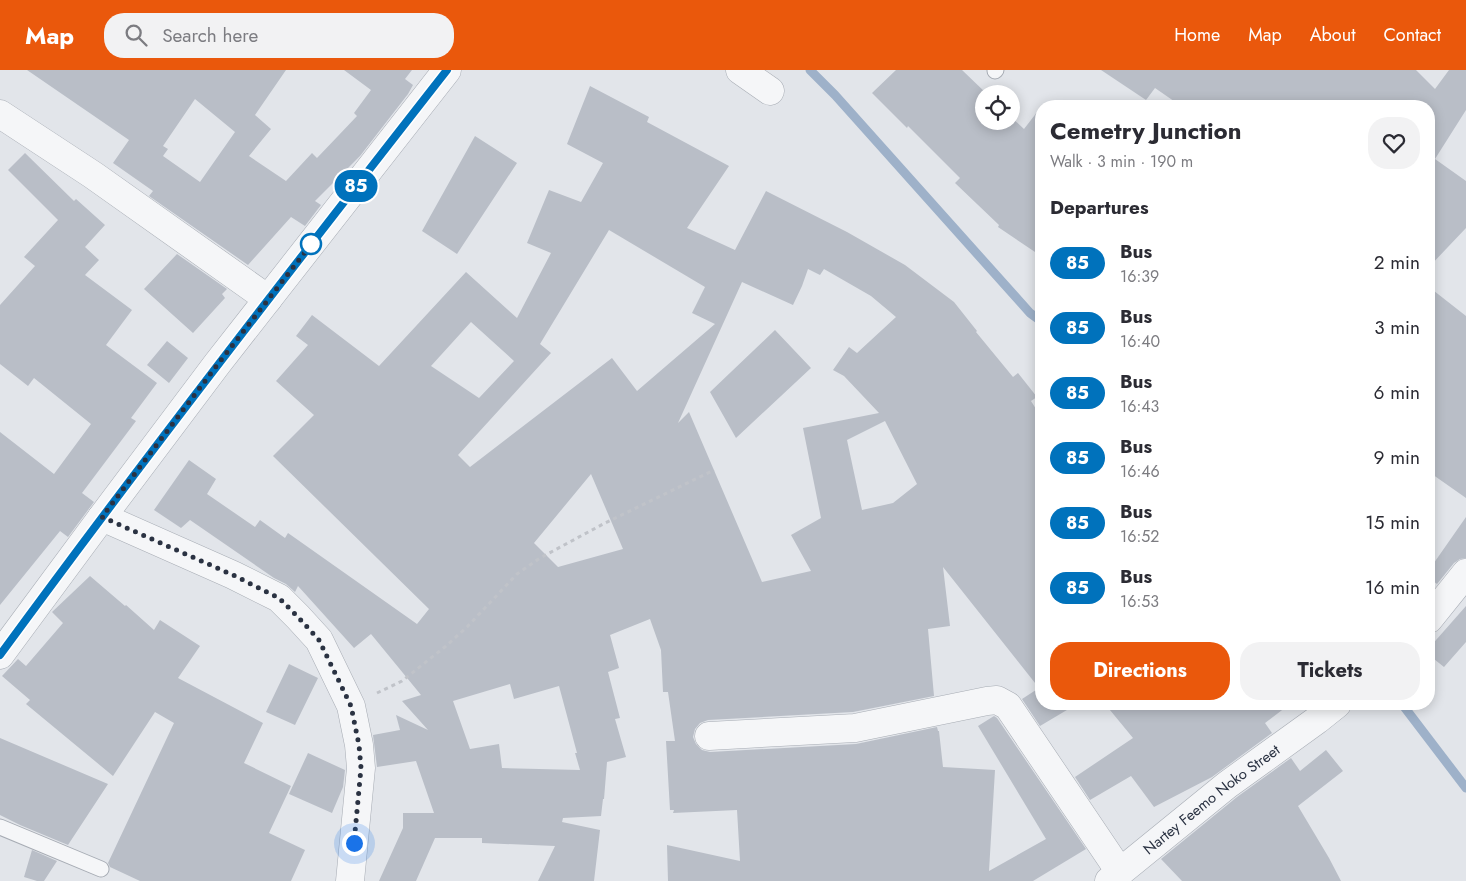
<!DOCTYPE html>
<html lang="en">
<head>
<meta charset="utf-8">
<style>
	body { margin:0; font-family:Jost,sans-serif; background:#f2f2f3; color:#2b2b33; height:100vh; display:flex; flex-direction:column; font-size:19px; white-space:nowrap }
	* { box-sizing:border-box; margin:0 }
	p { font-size:16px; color:#7c7c81 }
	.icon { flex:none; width:28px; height:28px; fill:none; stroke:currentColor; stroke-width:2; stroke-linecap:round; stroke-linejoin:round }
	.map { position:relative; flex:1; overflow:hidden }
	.sheet { position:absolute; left:1035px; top:30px; width:400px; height:610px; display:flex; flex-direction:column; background:#fff; border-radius:20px; box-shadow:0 2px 12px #0003 }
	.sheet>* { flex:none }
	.badge { padding:0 10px; border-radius:16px; font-size:18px; line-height:32px }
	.controls { position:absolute; left:975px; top:15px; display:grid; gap:10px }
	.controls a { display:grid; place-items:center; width:45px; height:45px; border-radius:50%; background:#fff; box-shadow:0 2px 12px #0003; font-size:25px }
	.you { position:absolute; width:25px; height:25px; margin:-12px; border:4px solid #fff; border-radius:50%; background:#1a73e8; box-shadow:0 0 0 8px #1a73e833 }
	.map>.badge { position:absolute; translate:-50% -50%; box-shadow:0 0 0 2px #fff }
	h2 { padding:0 15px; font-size:19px; line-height:45px }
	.round { display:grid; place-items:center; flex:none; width:52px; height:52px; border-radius:20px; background:#f2f2f3 }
	.overview { display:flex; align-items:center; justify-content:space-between; height:85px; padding:0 15px }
	h1 { font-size:24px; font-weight:700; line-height:38px }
	.primary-button { display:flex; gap:10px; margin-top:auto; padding:10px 15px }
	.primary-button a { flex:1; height:58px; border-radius:20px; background:#ea580c; color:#fff; font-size:20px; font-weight:700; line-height:58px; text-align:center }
	.primary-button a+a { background:#f2f2f3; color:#2b2b33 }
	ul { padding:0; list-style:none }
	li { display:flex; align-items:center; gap:15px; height:65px; padding:0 15px }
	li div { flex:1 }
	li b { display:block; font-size:19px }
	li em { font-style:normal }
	li .badge { min-width:55px; font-weight:700; text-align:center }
	header { display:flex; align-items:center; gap:30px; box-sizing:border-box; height:70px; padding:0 25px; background:#ea580c; color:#fff }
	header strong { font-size:24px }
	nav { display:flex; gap:28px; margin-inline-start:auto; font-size:18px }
	.search { width:350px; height:45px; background:#f2f2f3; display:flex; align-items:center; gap:12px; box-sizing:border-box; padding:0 18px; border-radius:20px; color:#7c7c81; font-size:19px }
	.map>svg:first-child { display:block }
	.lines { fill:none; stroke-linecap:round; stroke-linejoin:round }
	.stream { stroke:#9eb1c9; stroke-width:9 }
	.building { fill:#b9bec7; fill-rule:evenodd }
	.service-casing { stroke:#a7acb4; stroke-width:17 }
	.minor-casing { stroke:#a7acb4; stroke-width:29 }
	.tertiary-casing { stroke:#a7acb4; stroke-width:29 }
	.path { stroke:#c0c3c9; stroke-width:3; stroke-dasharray:4 4; stroke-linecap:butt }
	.service { stroke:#f5f6f8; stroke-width:15 }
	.minor { stroke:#f5f6f8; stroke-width:28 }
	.tertiary { stroke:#f5f6f8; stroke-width:28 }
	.line-casing { stroke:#fff; stroke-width:11 }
	.line { stroke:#0072bc; stroke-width:8 }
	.walk { stroke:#2a3242; stroke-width:5; stroke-dasharray:0 9 }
	.stop-dot { fill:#fff; stroke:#0072bc; stroke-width:2.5 }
	.labels { text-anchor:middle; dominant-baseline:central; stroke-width:4; stroke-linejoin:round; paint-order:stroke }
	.street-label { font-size:15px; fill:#2a3242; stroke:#f2f4f8 }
</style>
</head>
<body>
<header>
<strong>Map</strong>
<div class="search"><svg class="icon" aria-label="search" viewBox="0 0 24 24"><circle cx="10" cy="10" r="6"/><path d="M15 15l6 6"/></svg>Search here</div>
<nav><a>Home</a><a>Map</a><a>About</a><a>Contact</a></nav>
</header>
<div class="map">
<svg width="1466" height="811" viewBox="0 0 1466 811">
	<rect width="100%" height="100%" fill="#e2e5ea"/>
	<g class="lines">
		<path class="stream" d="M810,0L835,25L1030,243L1041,251
			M1402,634L1466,718"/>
	</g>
	<path class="building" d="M27,0H286L255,45L271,59L249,86L286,111L312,83L317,88L338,66L357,46L354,43L371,20L344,0H412L405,9L413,15L408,24L360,86L315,131L321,135L305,156L291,147L248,195L149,126L153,121L113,93L129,70ZM195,29L235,62L200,112L163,86L168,79L163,76Z
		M896,0H962L987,24H984V51H1011V47L1024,59L1041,37V186L998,157L999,155L955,113L960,108L908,56L907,58L872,23Z
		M1101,0H1416L1435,19L1449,0H1466V40L1435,89L1466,111V158L1429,197V36H1181L1155,18L1146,30Z
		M590,16L649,47L647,52L729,96L687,158L735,180L766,121L847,162L905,195L954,232L977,261L976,262L1013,307L1018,303L1037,327L1031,331L1041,347V634H1077L1040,656L1022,629L1039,618L943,497L950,556L928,559L934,626L853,642L708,650L700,653L695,659L693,667L696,674L702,680L710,682L856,674L937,657L938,661H939L943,697L995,700L989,801L1046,769L978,656L994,646L997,648L1086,779L1033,811H668L667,775L740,791L737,740L673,743L674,740H670L666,671H675L668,622H663L661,580L650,549L610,565L619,598L608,602L620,648L615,649L626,687L607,692L604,729H603L601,746L563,748L562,752L600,760L594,811H538L555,776L482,773V768H435L416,811H379L403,758V743H434L416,691L377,697L373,665L400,660L396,645L428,660L402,631L421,625L371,564L354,578L298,516L295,522L286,514L274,508L190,450L181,458L154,440L189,390L216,409L207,424L255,457L260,450L285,468L288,463L417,554L429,539L273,386L314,345L276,311L308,275L296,266L312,245L379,296L466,202L517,248L551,183L527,173L549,120L581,132L603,93L567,74ZM609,160L705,217L692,243L715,254L637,321L612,288L470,397L458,385L551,283L540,274ZM808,199L820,205L824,199L871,226L896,247L857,283L849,277L833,300L844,306L879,343L803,358L821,448L791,465L811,501L762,512L689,342L678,353L742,212L793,235L802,216ZM471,252L514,291L479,328L431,296ZM885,351L917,414L893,433L862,440L847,370ZM591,404L623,479L558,497L534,473ZM510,614L514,629L559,616L577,683H575L580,700L502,698L499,674L470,679L453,631Z
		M475,66L517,93L457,184L422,161Z
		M25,83L74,131L76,129L105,155L85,177L99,190L85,205L132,240L106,275L157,313L131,348L136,351L82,423L94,432L68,467L60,461L0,535V362L54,404L91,354L34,308L28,316L0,294V235L35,196L24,187L58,150L8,100Z
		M177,184L227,219L222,224L225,228L193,263L144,219Z
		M1429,217L1466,246V428L1429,402Z
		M775,260L811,298L736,368L710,322Z
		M167,271L188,288L169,313L147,295Z
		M1466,447V488L1460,489L1454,493L1437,514L1429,508V500Z
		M90,506L125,536L126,535L154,560L160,550L200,576L178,608L263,653L244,693L291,716L269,763L305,780L291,811H140L110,797L108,793L174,653L155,642L113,706L26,634L30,630L2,606L18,589L26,596L63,553L52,542Z
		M1466,536V572L1444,597L1429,585V578Z
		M289,594L318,608L295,655L266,642Z
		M1105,634H1290L1265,653L1272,663L1212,707L1154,737L1131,706L1090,730L1075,707L1133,668Z
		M0,668L108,714L68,775L20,755L0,745Z
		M1326,680L1343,701L1298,736L1329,788L1341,811H1182L1161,789L1237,727L1291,688L1300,701Z
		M308,683L345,700L343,717L332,743L289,724Z
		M32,780L57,791L44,811H37L24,807Z"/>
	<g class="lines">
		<g class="service-casing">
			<path id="service" d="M995,1L996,0
				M0,757L101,799"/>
		</g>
		<g class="minor-casing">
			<g id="minor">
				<path d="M740,0L770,21"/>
				<path d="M0,44L93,105L268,229"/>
				<path d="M102,447L233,505L279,528L298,547L319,570L351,636L359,675L361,698L350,811"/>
				<path d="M1429,549L1466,503"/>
				<path d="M709,666L855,658L987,631L997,630L1008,636L1120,802"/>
				<path id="s1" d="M1109,811L1227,715L1317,650L1337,634"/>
			</g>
		</g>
		<g class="tertiary-casing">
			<path id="tertiary" d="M0,585L102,447L217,294L447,0"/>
		</g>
		<path class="path" d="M377,623L402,611L446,576L467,557L517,504L540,488L605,453L714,400"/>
		<use href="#service" class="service"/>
		<use href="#minor" class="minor"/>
		<use href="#tertiary" class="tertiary"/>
	</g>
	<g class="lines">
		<g class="line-casing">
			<path id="line" d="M0,585C145,387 296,193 447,0"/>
		</g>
		<use href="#line" class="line"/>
		<path class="walk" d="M311,174L316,168L218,294L102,447L233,505L279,528L298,547L319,570L351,636L359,675L361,698L354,773"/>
	</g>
	<circle class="stop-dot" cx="311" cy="174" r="10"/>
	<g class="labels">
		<g class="street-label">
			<text stroke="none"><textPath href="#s1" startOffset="131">Nartey Feemo Noko Street</textPath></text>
		</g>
	</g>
</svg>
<div class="controls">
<a><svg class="icon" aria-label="locate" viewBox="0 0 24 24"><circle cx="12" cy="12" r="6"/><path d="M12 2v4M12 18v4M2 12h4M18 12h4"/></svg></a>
</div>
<div class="you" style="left:354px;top:773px"></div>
<b class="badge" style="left:356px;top:116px;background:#0072bc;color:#fff">85</b>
<section class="sheet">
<div class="overview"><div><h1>Cemetry Junction</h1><p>Walk · 3 min · 190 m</p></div><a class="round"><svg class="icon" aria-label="heart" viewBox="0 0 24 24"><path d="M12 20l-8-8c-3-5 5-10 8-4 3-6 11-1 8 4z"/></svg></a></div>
<h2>Departures</h2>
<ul>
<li><span class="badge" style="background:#0072bc;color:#fff">85</span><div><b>Bus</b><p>16:39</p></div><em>2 min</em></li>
<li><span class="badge" style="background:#0072bc;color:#fff">85</span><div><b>Bus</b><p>16:40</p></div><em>3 min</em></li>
<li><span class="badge" style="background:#0072bc;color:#fff">85</span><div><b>Bus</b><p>16:43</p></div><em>6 min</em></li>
<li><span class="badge" style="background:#0072bc;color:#fff">85</span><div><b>Bus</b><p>16:46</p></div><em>9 min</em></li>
<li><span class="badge" style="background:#0072bc;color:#fff">85</span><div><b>Bus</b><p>16:52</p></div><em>15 min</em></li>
<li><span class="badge" style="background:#0072bc;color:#fff">85</span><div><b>Bus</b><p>16:53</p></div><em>16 min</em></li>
</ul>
<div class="primary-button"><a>Directions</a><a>Tickets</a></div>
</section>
</div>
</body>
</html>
